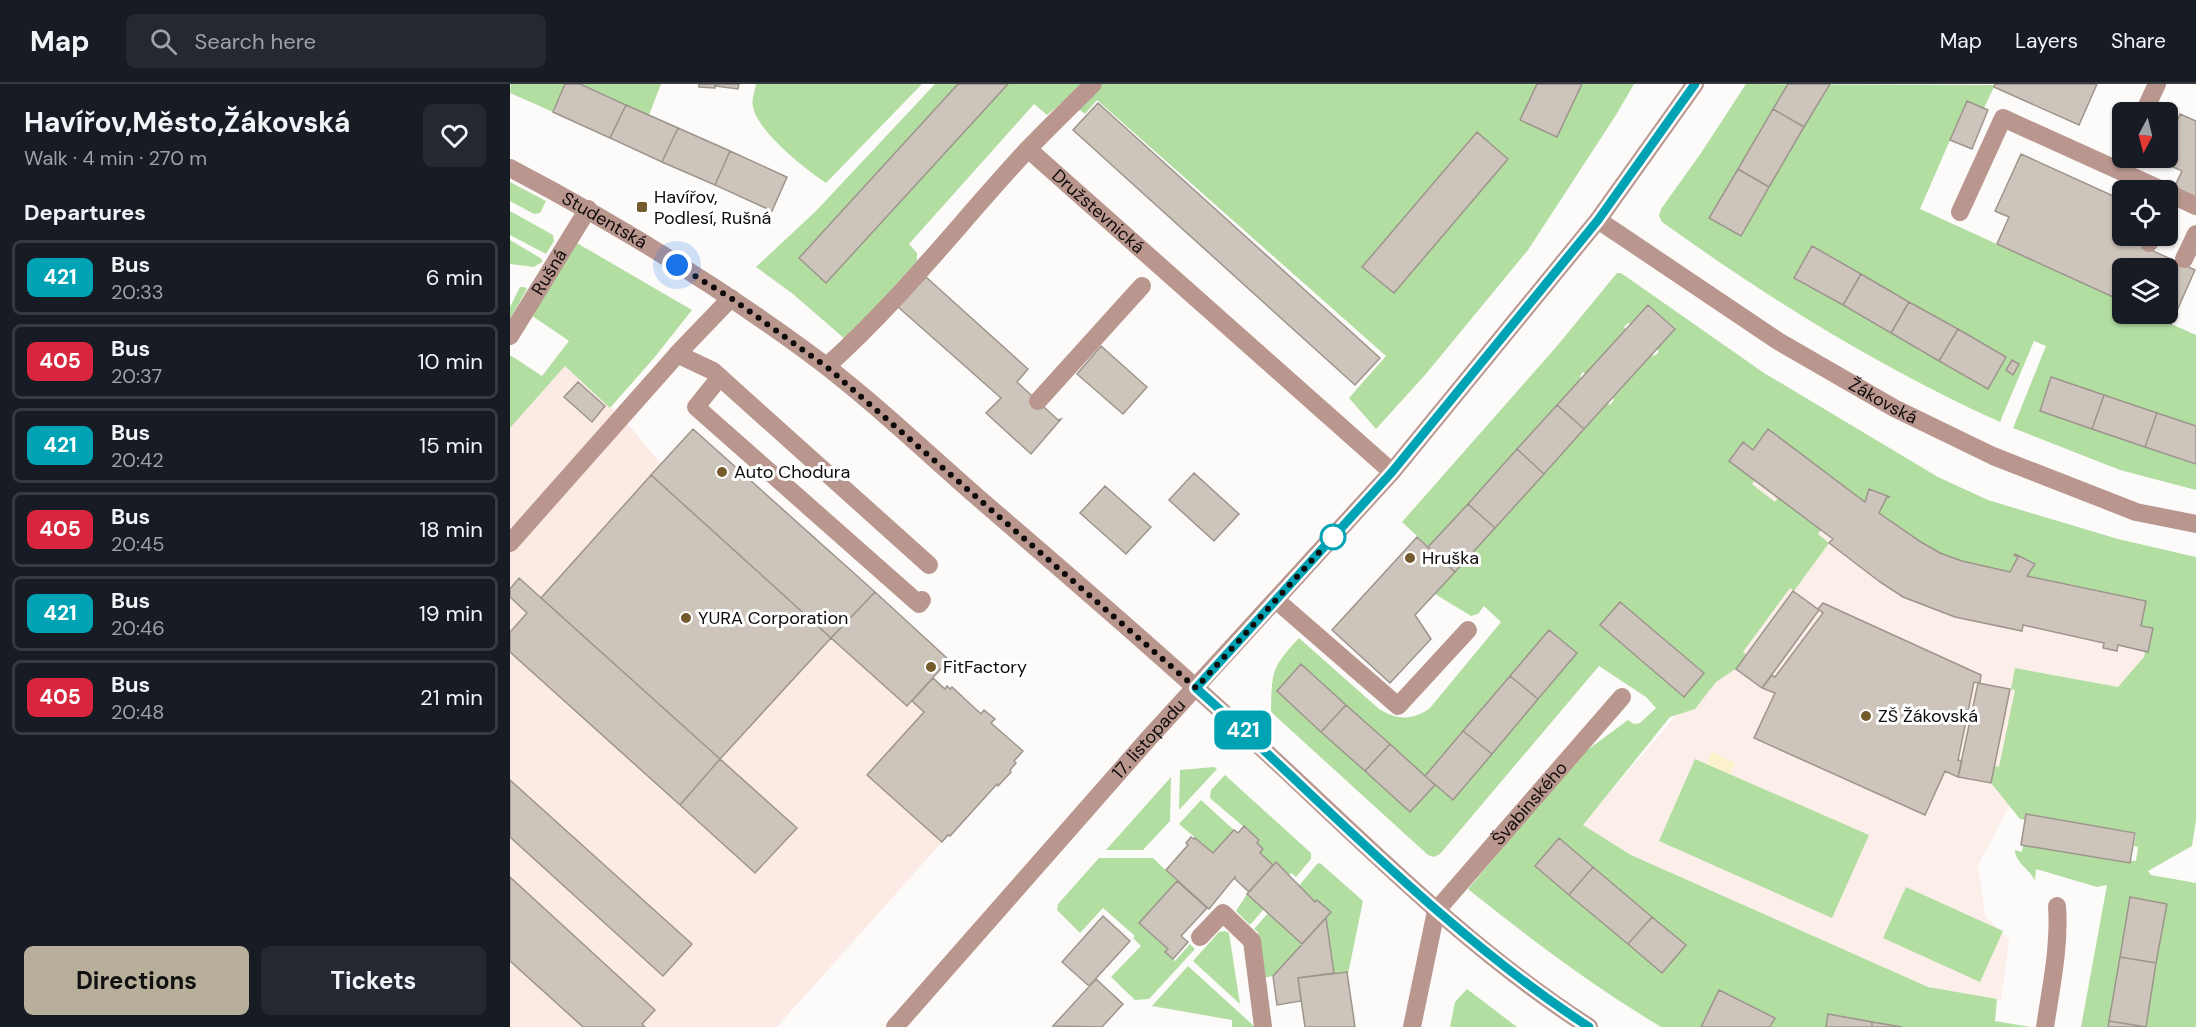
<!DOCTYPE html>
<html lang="en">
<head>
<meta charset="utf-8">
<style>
	body { margin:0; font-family:"DM Sans",sans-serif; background:#242831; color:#f1f3f6; height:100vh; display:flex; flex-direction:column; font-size:22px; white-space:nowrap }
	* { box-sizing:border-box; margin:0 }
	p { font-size:20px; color:#9ea1a6 }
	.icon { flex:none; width:33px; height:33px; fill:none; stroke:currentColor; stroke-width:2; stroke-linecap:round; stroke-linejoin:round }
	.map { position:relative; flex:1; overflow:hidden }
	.details { display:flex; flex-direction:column; background:#171b24; width:510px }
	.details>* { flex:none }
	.badge { padding:0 12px; border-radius:9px; font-size:21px; line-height:39px }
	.needle { width:39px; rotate:187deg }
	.controls { position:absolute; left:1602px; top:18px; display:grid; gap:12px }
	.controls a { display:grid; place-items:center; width:66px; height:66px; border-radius:9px; background:#171b24; box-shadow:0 2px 4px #0004; font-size:30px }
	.you { position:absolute; width:30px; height:30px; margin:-15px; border:4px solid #fff; border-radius:50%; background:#1a73e8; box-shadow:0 0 0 9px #1a73e833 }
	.map>.badge { position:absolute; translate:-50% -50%; box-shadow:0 0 0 3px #fff }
	h2 { padding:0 24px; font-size:22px; line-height:54px }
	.round { display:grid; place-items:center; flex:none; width:63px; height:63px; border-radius:9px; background:#242831 }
	.headline { display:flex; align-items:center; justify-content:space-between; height:102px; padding:0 24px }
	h1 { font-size:28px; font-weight:700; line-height:45px }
	.button { display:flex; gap:12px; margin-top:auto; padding:12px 24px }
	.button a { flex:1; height:69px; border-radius:9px; background:#b8af9b; color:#111; font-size:24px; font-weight:700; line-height:69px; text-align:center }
	.button a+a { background:#242831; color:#f1f3f6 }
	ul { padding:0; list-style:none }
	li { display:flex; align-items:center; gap:18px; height:75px; margin:0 12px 9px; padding:0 12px; border:3px solid #363941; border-radius:9px }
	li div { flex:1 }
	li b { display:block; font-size:22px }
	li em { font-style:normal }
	li .badge { min-width:66px; font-weight:700; text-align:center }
	header { display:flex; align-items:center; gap:36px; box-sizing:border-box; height:84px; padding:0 30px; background:#171b24; border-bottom:2px solid #363941 }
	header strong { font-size:28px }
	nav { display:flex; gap:33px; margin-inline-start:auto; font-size:21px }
	.search { width:420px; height:54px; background:#242831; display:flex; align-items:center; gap:15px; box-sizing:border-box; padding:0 21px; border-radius:9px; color:#9ea1a6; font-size:22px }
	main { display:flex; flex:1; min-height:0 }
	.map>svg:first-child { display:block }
	.built { fill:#fcebe5 }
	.education { fill:#fceee8 }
	.green { fill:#b2dea2 }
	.sand { fill:#fbf2cc }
	.building { fill:#cdc4bb; stroke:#9d958c; stroke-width:1.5 }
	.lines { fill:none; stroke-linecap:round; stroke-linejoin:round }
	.minor { stroke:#b9978f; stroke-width:18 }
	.line-casing { stroke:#fff; stroke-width:14 }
	.line { stroke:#00a3b4; stroke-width:9 }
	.walk { stroke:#0f0b0a; stroke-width:6; stroke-dasharray:0 10.8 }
	.poi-dot { fill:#735b2c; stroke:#fff; stroke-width:2 }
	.stop-dot { fill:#fff; stroke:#00a3b4; stroke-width:3 }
	.labels { text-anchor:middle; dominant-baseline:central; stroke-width:6; stroke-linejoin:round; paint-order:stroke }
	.poi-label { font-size:18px; fill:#0f0b0a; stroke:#fff; text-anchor:start }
	.street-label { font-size:18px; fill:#0f0b0a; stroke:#fff }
</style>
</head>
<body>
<header>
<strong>Map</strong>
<div class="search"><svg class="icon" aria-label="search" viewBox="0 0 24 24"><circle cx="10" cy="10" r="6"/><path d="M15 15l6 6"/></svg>Search here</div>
<nav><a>Map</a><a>Layers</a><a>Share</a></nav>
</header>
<main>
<section class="details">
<div class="headline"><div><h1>Havířov,Město,Žákovská</h1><p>Walk · 4 min · 270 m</p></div><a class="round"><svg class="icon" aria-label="heart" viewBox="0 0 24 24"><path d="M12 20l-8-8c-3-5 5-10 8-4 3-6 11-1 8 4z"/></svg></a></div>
<h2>Departures</h2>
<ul>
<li><span class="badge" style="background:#00a3b4;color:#fff">421</span><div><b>Bus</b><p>20:33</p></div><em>6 min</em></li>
<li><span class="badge" style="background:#d7263d;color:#fff">405</span><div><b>Bus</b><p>20:37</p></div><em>10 min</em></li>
<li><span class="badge" style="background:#00a3b4;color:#fff">421</span><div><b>Bus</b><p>20:42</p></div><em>15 min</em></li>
<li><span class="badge" style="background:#d7263d;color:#fff">405</span><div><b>Bus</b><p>20:45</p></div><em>18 min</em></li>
<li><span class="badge" style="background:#00a3b4;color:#fff">421</span><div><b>Bus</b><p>20:46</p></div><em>19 min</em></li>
<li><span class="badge" style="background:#d7263d;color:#fff">405</span><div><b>Bus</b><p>20:48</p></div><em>21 min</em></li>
</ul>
<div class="button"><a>Directions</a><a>Tickets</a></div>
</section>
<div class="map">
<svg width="1686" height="943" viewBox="0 0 1686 943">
	<rect width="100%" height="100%" fill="#fdfafa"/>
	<path class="built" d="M55,282L112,333L151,380L31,514L0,505V344Z
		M0,513L17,529L0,548Z
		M321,554L397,622L402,617L414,628L357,691L432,758L267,943H0V568L245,789L286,744L210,675Z"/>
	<path class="education" d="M1260,318L1450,426L1680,502L1651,670L1521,682L1468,781L1475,832L1499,855L1491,916L1418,903L1121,771L1072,741L1158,641L1286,484L1204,398Z"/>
	<path class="green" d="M1,0H55L43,28L0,9Z
		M70,0H151L139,31Z
		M246,0H412L316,99C295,85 248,48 243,23C241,16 245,7 246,0Z
		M425,0H1124L1106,31L1018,166L915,291L866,345L839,314L876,272L587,16L575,30L556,15L537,31L524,20L399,160L407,169V177L336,256L283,210L246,183L306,127Z
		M1236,0L1485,1L1474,24L1457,17L1410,125L1612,217V230H1639L1686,251V406L1610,386L1503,344L1536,262L1524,257L1490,338C1370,284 1258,214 1152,138L1149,132L1151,125L1191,69Z
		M0,98L36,117L30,129L24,130L0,117Z
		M0,127L43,151L44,157L36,170L0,151Z
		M60,155L182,226L144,274L100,324L55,282L0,344V271L32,292L59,257L15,227Z
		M0,156L32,175V178L24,183L0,180Z
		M1107,189H1111L1254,289L1428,393L1478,416L1501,423L1608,455L1686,473V736L1682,762L1638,787L1641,791L1686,799V943H1571L1597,801L1587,803L1526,785L1525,797C1520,785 1505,779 1505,766L1512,768L1513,761L1572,771L1626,777L1628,763L1624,762L1626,749L1517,730L1516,736L1510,735L1481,699L1485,682L1489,683L1505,606L1501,605L1505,584L1608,603L1634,573L1635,568H1638L1643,544L1631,542L1635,517L1517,492L1525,480L1506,470L1505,471L1508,473L1500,488C1477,483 1454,479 1432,470C1409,460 1390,443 1369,429L1377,413H1380L1360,405L1355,418L1258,346L1243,366L1233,358L1219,377L1245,396L1242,400L1265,418L1268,414L1311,446L1308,450L1319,459L1284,507L1280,504L1233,568L1237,571L1227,584L1206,598L1185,625L1160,633L1073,741L1121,771L1418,903L1487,915L1485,937L1521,943H1151C1083,902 1020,855 958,805L1072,670L1118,636L1124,640L1130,639L1146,624L1136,613L1089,582L930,770L924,773L918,771L761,628C762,587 761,584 789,554L868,624C885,636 903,637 920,624L991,538L974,522L968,530L961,532L925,510L1098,319L1100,321L1104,316L1103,314L1142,271L1144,272L1149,268L1147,265L1165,244L1138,221L1121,240L1118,239L1114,243L1116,245L1076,290L1073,288L1070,292L1071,295L919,463L892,438L1047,262Z
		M10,203H14L17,205L0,235V223Z
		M1185,675L1359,751L1322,834L1149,757Z
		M704,683L707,685L669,726L670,686Z
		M715,691L801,769V775L786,793L781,789L779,791L766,779L763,781L750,769L753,765L747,759L749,756L700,714L701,706Z
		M661,693L660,737L633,766H596Z
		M691,716L724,746L703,769L669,740Z
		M589,774H643L667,797L629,839L658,865L656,868L665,877L680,860L685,865L639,915L625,916L601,893L631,862L623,854L625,852L593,824L570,849L547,826L548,820Z
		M810,779L853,817L838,890L837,888L824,889L816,834L821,828L807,816L805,818L788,803L807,780Z
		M1396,803L1493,847L1470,898L1373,854Z
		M737,810L754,825L740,841L726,827Z
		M758,829L792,860L763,892L753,894L748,848L744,845Z
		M715,847L719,849L730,920L683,877L709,848Z
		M678,882L745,943H722V936L642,922Z
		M957,905L1007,943H940L945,918Z"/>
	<path class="sand" d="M1202,668L1225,679L1220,690L1197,680Z"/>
	<path class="building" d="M55,0H70L116,21L100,54L43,28Z
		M189,0H205V4L189,3Z
		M206,0H229L228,5L206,2Z
		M448,0H498L316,199L289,174Z
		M1027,0H1072L1047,53L1010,36Z
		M1278,0H1320L1294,43L1263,25Z
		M1485,0H1587L1569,41L1484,3Z
		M1457,17L1478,26L1462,65L1440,56Z
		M588,19L870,274L845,301L563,46Z
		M116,21L168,44L152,78L100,54Z
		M1263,25L1294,43L1259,103L1228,85Z
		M1670,30L1686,37V114L1664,104L1672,87L1650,77L1652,74H1658V60Z
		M168,44L220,67L205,101L152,78Z
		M967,48L998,75L884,209L852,183Z
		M220,67L277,93L262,127L205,101Z
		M1511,70L1612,116V152H1621L1619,156L1685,186L1661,240L1639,230H1658V184H1612V217L1487,160L1499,133L1485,127Z
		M1228,85L1259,103L1231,152L1199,134Z
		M1302,162L1351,190L1333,221L1284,194Z
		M1351,190L1399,218L1381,249L1333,221Z
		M416,193L518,285L507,298L548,336L551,335L521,370L476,329L491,314L387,222Z
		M1399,218L1448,245L1429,277L1381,249Z
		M1138,221L1165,245L1074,345L1047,321Z
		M1448,245L1496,273L1478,305L1429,277Z
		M591,262L637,303L613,330L567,290Z
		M1502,276L1509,280L1503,291L1496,286Z
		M1541,293L1594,311L1582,345L1530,327Z
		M68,298L95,322L82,338L54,313Z
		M1594,311L1647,329L1635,363L1582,345Z
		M1047,321L1074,345L1034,390L1007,365Z
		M1647,329L1686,342V380L1635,363Z
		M183,345L365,508L321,554L141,391Z
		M1258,345L1355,418L1359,405L1380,413H1377L1369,429L1411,458L1430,469L1452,477L1500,488L1508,473L1504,471L1505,470L1525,480L1517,492L1636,517L1631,542L1643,544L1638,568L1608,561L1607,567L1593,564L1594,559L1513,541L1512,547L1445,533L1393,513L1370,498L1319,459L1323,455L1219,377L1233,358L1243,366Z
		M1007,365L1034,390L985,444L958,420Z
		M684,389L729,430L704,457L659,416Z
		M141,391L321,554L210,675L31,514Z
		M595,402L641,443L616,470L570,429Z
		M958,420L985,444L945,488L918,463Z
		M907,453L945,488L905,531L921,555L880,599L822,546Z
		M9,494L210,675L170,721L0,568V548L17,529L0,513V505Z
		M1283,507L1309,526L1252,604L1226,585Z
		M365,508L439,576L397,622L321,554Z
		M1110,518L1194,589L1174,613L1090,541Z
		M1313,519L1471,591L1470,599L1464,598L1448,676L1452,677L1448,693L1435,687L1415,731L1244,654L1265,609L1252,604L1262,591L1265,593L1313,529L1308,525Z
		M1039,546L1067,569L1028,615L1000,592Z
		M791,580L836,621L811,648L767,607Z
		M1000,592L1028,615L982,670L953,647Z
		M423,594L435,605L437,602L440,605L442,603L471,630L474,626L485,635L481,639L513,667L504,677L506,679L500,686L501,688L488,702L487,700L440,752L438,751L432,758L357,691L414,628L402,617Z
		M1468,599L1500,605L1481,699L1448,693Z
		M836,621L880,660L855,687L811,648Z
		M953,647L982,670L943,716L915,692Z
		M880,660L925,701L900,728L855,687Z
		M210,675L287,744L245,789L170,721Z
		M0,696L182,860L153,892L0,753Z
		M1516,730L1625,749L1620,779L1511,761Z
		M734,742L749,756L747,759L753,765L750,769L763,781L740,807H738L725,795V793L699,825L656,786L678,761L676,759L681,753L684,755L685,754L703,769L724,746L728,749Z
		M1049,754L1083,783L1059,811L1025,782Z
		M766,778L805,818L807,816L821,828L792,860L737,810Z
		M1083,783L1142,833L1118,860L1059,811Z
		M0,793L145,926L132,940L135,943H73L0,877Z
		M667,797L697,824L671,852L678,858L663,875L655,868L658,865L629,839Z
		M1620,813L1657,820L1646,879L1610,873Z
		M593,832L620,857L579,902L552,878Z
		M1142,833L1176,861L1152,889L1118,860Z
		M816,834L824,889L788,894L791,917L767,921L763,892Z
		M1610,873L1646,879L1636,943L1599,937Z
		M837,888L845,943H795L788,894Z
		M586,895L613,920L592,943L543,942Z
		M1209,906L1265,934L1260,943H1191Z
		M1318,930L1362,938V943H1316Z
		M1599,937L1636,943H1598Z
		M1362,938L1392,943H1362Z"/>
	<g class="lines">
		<g class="minor">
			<path d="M1634,28L1647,0"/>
			<path id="s1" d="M518,65L882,388"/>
			<path id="s2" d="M0,84C103,138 202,198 296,267C355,310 409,362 465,411C554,488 645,565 731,645C844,748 950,860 1079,943"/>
			<path d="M1658,109L1686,122"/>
			<path d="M1450,128L1493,34L1652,106"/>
			<path id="s3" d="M1088,136L1268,257L1384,324L1483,372L1626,428L1686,440"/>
			<path d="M1639,159L1643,152"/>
			<path d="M1674,175L1686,150"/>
			<path id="s4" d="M0,252L78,125"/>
			<path d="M167,270L203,287L419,481"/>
			<path d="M317,282C391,216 451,137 518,65C539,43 561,22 583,0"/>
			<path d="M210,293L186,323L409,520L412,516"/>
			<path d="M528,317L632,202"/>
			<path d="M0,459L171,266L221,214"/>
			<path d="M766,516L888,622L958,546"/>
			<path d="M690,853L713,829L742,857L753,943"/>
			<path id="s5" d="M385,943L639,654L882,388L1088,136L1185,0"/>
			<path id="s6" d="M902,943L926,827L1112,613"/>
			<path d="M1535,943C1541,903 1550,862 1547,822"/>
		</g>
	</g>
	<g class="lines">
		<g class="line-casing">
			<path id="line" d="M1079,943C933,848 815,719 686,604L882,388L1088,136L1185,0"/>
		</g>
		<use href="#line" class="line"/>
		<path class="walk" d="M167,181L221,214L318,284L686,604L824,452L823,453"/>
	</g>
	<g class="poi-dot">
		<rect x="126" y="117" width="12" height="12" rx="3"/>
		<circle cx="212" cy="388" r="6"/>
		<circle cx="900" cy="474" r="6"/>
		<circle cx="176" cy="534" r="6"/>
		<circle cx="421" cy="583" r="6"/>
		<circle cx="1356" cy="632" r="6"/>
	</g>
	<circle class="stop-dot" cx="823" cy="453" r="12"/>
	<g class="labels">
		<g class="poi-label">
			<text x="144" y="113">Havířov,<tspan x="144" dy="21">Podlesí, Rušná</tspan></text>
			<text x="224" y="388">Auto Chodura</text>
			<text x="912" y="474">Hruška</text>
			<text x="188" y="534">YURA Corporation</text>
			<text x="433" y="583">FitFactory</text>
			<text x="1368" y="632">ZŠ Žákovská</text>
		</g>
		<g class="street-label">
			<text stroke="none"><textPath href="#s1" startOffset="94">Družstevnická</textPath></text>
			<text stroke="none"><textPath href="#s2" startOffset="108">Studentská</textPath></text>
			<text stroke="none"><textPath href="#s4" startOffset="75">Rušná</textPath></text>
			<text stroke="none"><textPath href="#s3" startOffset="338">Žákovská</textPath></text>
			<text stroke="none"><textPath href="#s5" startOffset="384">17. listopadu</textPath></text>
			<text stroke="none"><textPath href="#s6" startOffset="261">Švabinského</textPath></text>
		</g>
	</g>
</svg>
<div class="controls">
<a><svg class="needle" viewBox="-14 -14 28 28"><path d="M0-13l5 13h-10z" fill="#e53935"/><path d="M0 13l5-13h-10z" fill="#9ea1a6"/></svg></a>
<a><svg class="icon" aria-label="locate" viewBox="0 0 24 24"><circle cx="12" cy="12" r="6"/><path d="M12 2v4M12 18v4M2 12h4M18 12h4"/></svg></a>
<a><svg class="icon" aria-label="layers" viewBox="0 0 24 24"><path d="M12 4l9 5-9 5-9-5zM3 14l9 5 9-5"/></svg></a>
</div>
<div class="you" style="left:167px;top:181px"></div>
<b class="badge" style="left:733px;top:646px;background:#00a3b4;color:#fff">421</b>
</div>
</main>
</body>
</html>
